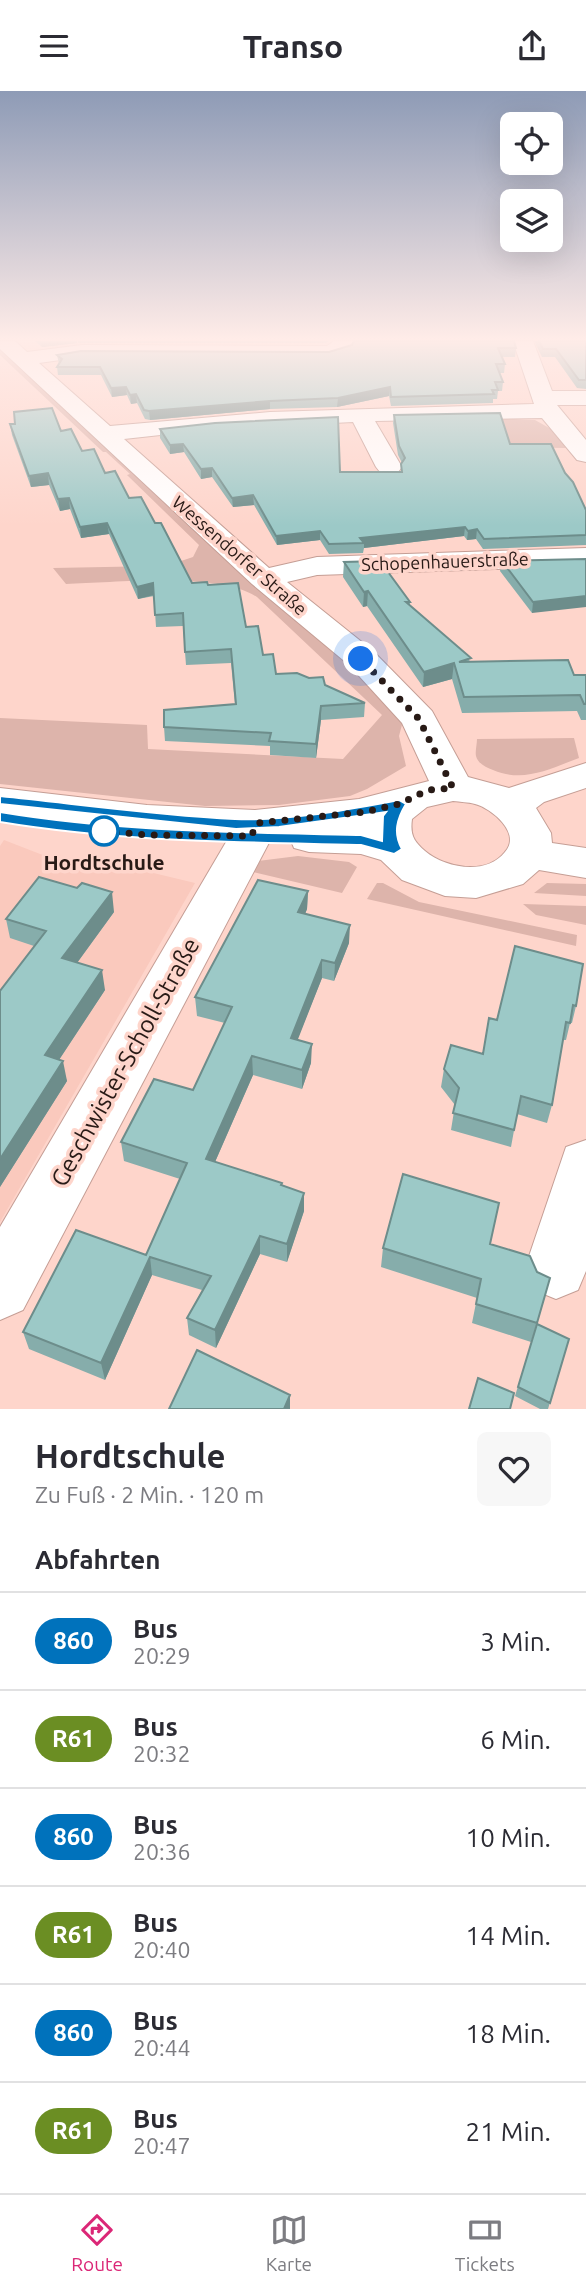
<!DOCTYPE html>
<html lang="de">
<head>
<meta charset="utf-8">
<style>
	body { margin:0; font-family:Ubuntu,sans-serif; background:#f7f7f7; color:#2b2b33; height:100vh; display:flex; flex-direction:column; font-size:26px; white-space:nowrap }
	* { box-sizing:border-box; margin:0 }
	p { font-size:23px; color:#7c7c81 }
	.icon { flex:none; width:38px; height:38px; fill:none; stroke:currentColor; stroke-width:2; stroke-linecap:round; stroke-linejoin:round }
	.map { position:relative; height:1318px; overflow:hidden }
	.sheet { display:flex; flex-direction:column; background:#fff; flex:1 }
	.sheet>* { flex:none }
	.badge { padding:0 14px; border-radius:23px; font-size:24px; line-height:46px }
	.fabs { position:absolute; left:500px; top:21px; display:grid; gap:14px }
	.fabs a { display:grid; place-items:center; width:63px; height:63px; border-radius:10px; background:#fff; box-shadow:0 7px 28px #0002; font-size:35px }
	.you { position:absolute; width:35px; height:35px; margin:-18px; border:5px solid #fff; border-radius:50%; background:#1a73e8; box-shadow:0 0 0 10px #1a73e833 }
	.map>.badge { position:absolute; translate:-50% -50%; box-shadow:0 0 0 4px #fff }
	h2 { padding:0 35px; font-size:26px; line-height:63px }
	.round { display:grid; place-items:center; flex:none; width:74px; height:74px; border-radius:10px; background:#f7f7f7 }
	.overview { display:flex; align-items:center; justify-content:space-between; height:119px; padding:0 35px }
	h1 { font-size:33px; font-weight:700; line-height:52px }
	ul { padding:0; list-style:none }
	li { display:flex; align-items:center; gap:21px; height:98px; padding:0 35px; border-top:2px solid #e1e1e2 }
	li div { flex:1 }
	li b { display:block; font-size:26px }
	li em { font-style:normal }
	li .badge { min-width:77px; font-weight:700; text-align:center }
	header { display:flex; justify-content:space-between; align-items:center; height:91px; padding:0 35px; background:#fff; font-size:32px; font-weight:700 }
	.dock { display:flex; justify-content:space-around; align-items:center; height:98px; border-top:2px solid #e1e1e2; background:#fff; font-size:19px; color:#7c7c81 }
	.dock a { display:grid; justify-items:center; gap:4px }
	.dock .on { color:#db2777 }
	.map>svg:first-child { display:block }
	.built { fill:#fac9bd }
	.green { fill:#ddb4ab }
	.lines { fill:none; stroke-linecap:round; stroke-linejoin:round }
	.minor-casing { stroke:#c59e95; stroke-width:2 }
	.minor { fill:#fff; fill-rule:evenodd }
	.wall { fill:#86adab }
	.shaded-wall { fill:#6d8d8b }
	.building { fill:#9cc9c7; stroke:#6d8d8b; stroke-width:2 }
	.line { fill:#0072bc; stroke:#fff; stroke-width:2 }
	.walk { stroke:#281a16; stroke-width:7; stroke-dasharray:0 12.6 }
	.stop-dot { fill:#fff; stroke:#0072bc; stroke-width:3.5 }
	.labels { text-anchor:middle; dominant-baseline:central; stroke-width:7; stroke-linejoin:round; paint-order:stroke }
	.far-street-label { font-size:18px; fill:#281a16; stroke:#fed5cb }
	.stop-label { font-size:21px; font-weight:bold; fill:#281a16; stroke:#fed5cb }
	.near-street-label { font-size:24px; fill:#281a16; stroke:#fed5cb }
</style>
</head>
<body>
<header><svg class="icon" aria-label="menu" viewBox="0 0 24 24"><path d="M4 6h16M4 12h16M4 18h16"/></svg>Transo<svg class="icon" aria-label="share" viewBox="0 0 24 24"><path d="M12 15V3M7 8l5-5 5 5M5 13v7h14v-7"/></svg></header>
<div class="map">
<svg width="586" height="1318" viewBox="0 0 586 1318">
	<rect width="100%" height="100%" fill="#fed5cb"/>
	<path class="built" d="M4,749L53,768L86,775L141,779L195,792L0,1131V755Z"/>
	<path class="green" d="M0,255L343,566L403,630L399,645L406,675L367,698L350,705L279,714L205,715L0,693V627L147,634L148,658L343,668L382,624L257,506C216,480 115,492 66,493L53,477L157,475L172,473L193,466L199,454L127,384L130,383L106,361H103L0,264Z
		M464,326L535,329L551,338L566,357L477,356Z
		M574,647L579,667C549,678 524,692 493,679C486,676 478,673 476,665C475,661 477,653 477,648Z
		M298,765L349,771L357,776L342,802L253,781L258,770Z
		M377,792H383L419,811L577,844L576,855L367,808Z
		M547,792L586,793V805L534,802Z
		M523,813L586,815V834L536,824Z"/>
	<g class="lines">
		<g class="minor-casing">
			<path id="minor" d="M0,250H15L27,261L82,254L327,255L334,250H354L351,260L329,267L82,266L39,272L110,335L270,321L534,313L513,250H533L552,300H586V314H557L586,349V371L577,369L542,327L375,330L402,376L398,381L389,384L380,381L376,376L353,331L215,338L124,348L269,477L317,466L586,457V475L317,484L287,491L373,560L432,620L468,686L509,697L586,672V697L544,711L536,717L551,742L552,752L586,757V787L539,779L523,793L476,807L445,805L402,789L381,769L361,763L309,761L294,757L289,745L272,746L23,1219L0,1229V1136L229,746L147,741L0,723V697L147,714L255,719L359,708L429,690L402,632L349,574L252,493L0,258ZM453,710C460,711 468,711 475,713C491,717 522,742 505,761C486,785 445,777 425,760C413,750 410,743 412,728L427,716Z
				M586,1049V1180L578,1199L556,1208L534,1199L525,1177L566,1056Z"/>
		</g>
		<use href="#minor" class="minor"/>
	</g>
	<path class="wall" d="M35,250H77V252L42,256Z
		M78,250H329L326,252H78Z
		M534,250H586V298L577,297L555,266H542Z
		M516,257L515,266H502L505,273L504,282H499L503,291L502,300H498L497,308H493V312L391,315L389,305L337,316L270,318L150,329L145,328L137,312L131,313L127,304L112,306L101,284H58L57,276L59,273L57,264L329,261Z
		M394,324L510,353L565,382L586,419V454L483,458L476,448L467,449L464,445L364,457L363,462L329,463L320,449L277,454L254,414L233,416L212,386L201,388L184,361L170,363L160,347V338L340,381H401L402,372L398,364L393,332Z
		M10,333L61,340L105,382L129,407L155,432L192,492L208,494L246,536L276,583L325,594L365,612L364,626L321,629L316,667L270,664V655L165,650L164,636L235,614L231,572L186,574L183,535L156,536L154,505L138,508L109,443L81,447L70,418L60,420L49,394L31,396L12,344Z
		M586,468L532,522L500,480L502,470Z
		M344,471L410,511V515L470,570L574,584H586V629H581L577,620L462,622L452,588L423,596L367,515L363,516L343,486Z
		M308,800L307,818L305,823L349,852L334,890L322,887L297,949L311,972L302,998L253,984L215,1071L304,1102V1120L287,1171L260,1163L216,1257L189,1244L187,1227L202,1199L152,1184L105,1289L29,1258L23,1241L146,1164L180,1088L124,1070L121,1051L193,999L225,932L197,925L195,906Z
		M114,821L77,872L105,899L59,969L67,990L0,1096L34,855L10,847L6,828Z
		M515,855L576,915L572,932H570L566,949H563L552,1014L547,1032L517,1023L511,1056L451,1039L455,1014L441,996L444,978L483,963L497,929Z
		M490,1153L545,1206L531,1251L472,1232L477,1207L381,1176L383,1157Z
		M537,1233L569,1248L548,1318H540L515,1305Z"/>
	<path class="shaded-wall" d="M41,250H77V252L42,256Z
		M126,296L127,304L112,306L111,297Z
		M390,296L389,305L337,316L338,307Z
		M136,303L137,312L131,313L130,304Z
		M270,310V318L150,329L149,320Z
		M183,353L184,361L170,363V354Z
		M212,377V386L201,388V378Z
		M48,382L49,394L31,396L29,385Z
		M253,404L254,414L233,416L232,407Z
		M69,407L70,418L60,420L58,408Z
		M107,432L109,443L81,447L80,436Z
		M465,436L464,445L364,457V452L360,447Z
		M477,438L476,448L467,449L468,440Z
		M320,440V449L277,454L276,445Z
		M153,492L154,504L138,508L137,496Z
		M368,500L367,515L363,516L364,501Z
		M586,505V516L532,522L533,511Z
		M454,572L452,588L423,596L424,581Z
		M321,615V629L316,667V653Z
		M308,800L307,818L298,840V821Z
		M112,801L114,821L66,887L62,867Z
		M350,834L349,852L334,890L335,872Z
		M322,869V887L291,966V947Z
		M102,879L105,899L49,984L45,964Z
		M312,953L311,972L302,998V979Z
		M252,965L253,984L208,1087L206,1068Z
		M63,970L67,990L0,1096V1068Z
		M304,1102V1120L287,1171V1153Z
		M260,1145V1163L216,1257L215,1239Z
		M150,1166L152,1184L105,1289L101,1272Z
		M290,1304V1318H284Z"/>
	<path class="building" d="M354,250H514L516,257H498L505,273H496L503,291H495L498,299H492L494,303L391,306L390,296L338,307L270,310L149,320L144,319L136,303L130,304L126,296L111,297L100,276H57L62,268L57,264L81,260L329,261L352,254Z
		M539,250H586V289H579L556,258H543Z
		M52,317L61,340L71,338L82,360L94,358L105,382L115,380L129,407L141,406L155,432H161L192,492L207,491L208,494L238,492L246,536L258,535L263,564L273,563L276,583L297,582L309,587L323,586L325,594L365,612L321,615L316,653L269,650L271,642L164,636V619L236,613L231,558L185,561L183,522L155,524L153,492L137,496L107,432L80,436L69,407L58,408L48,382L29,385L10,333H15L14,321Z
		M500,322L510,353H551L565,382L573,391L586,419V444L484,448L477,438L468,440L465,436L360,447L364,452L329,453L320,440L276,445L253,404L232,407L212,377L201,378L183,353L170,354L160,338L215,332L338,326L340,381H402L401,373L405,367L399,355L394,324Z
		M586,468V505L533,511L502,470Z
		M380,470L410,511H406L471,567L459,571L568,569L574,584H586V613H584L580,604L464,606L454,572L424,581L368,500L364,501L344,471Z
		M39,786L77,797L82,792L112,801L62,867L102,879L45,964L63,970L0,1068V900L46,840L6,828Z
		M258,789L308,800L298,821L350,834L335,872L322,869L291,947L312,953L302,979L252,965L206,1068L282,1092L281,1094L304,1102L287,1153L260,1145L215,1239L187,1227L211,1185L150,1166L101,1272L23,1241L76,1139L146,1164L187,1072L121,1051L154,988L193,999L232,916L195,906Z
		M515,855L583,873L576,915L573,914L570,932L566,931L552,1014L521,1005L514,1039L453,1022L459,997L444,978L451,954L483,963L489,927L497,929Z
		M403,1083L499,1112L490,1153L530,1165L537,1181L550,1187L537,1232L476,1213L481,1188L383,1157Z
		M537,1233L569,1248L550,1312L518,1296Z
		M197,1259L290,1304L284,1318H169Z
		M478,1287L514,1302L510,1318H469Z"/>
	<linearGradient id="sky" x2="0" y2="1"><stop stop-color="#8e9bb6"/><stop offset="0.57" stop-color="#ffece8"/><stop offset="1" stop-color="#ffece8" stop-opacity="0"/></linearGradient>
	<rect width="586" height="435" fill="url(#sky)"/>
	<path class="line" d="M0,705C78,713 156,724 235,728C289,730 345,719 399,709L406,713C397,728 393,742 402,758L394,763L361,754C240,751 120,751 0,731V721C120,741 240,741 361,744L382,750L383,725L386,721L279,736L236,738L0,713Z"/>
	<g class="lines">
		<path class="walk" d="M104,740L147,744L251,745L258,732L365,721L399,713L428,699L453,697L419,628L361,568"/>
	</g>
	<circle class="stop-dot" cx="104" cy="740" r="14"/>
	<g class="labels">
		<g class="far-street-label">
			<text transform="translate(240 464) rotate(41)">Wessendorfer Straße</text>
			<text transform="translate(445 470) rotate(-2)">Schopenhauerstraße</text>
		</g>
		<g class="stop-label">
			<text x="104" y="771">Hordtschule</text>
		</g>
		<g class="near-street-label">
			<text transform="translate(125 971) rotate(-61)">Geschwister-Scholl-Straße</text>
		</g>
	</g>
</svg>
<div class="fabs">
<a><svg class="icon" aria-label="locate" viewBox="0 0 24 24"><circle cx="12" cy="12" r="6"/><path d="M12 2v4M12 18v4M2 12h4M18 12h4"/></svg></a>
<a><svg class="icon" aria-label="layers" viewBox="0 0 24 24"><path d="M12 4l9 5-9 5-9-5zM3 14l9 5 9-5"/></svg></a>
</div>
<div class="you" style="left:361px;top:568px"></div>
</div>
<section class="sheet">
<div class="overview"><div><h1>Hordtschule</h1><p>Zu Fuß · 2 Min. · 120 m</p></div><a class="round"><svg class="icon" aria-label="heart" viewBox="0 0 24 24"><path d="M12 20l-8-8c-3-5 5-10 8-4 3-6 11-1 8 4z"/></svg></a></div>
<h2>Abfahrten</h2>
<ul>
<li><span class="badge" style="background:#0072bc;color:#fff">860</span><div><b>Bus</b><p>20:29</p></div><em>3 Min.</em></li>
<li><span class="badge" style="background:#6b8e23;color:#fff">R61</span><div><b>Bus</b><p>20:32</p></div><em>6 Min.</em></li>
<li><span class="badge" style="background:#0072bc;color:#fff">860</span><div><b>Bus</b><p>20:36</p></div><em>10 Min.</em></li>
<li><span class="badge" style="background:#6b8e23;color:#fff">R61</span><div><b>Bus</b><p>20:40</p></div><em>14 Min.</em></li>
<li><span class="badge" style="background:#0072bc;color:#fff">860</span><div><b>Bus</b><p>20:44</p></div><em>18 Min.</em></li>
<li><span class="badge" style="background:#6b8e23;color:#fff">R61</span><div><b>Bus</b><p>20:47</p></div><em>21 Min.</em></li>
</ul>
</section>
<nav class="dock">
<a class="on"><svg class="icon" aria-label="directions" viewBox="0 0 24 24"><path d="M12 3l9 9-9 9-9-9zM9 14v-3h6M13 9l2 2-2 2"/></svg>Route</a>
<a><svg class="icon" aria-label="map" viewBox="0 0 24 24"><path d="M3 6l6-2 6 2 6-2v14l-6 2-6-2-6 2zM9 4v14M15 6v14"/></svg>Karte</a>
<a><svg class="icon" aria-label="tickets" viewBox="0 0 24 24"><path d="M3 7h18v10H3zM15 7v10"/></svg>Tickets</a>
</nav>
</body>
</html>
